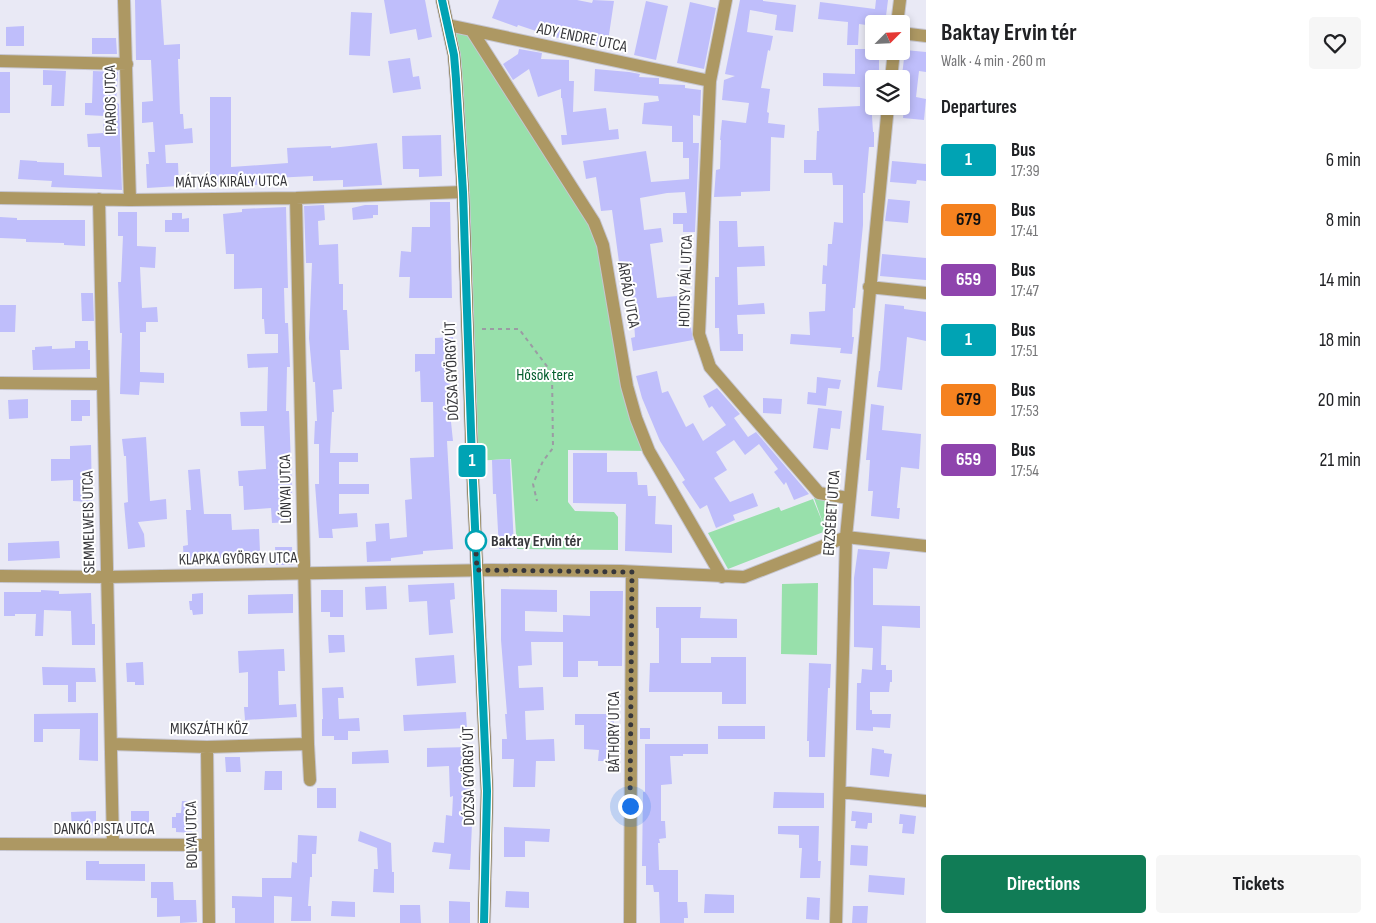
<!DOCTYPE html>
<html lang="en">
<head>
<meta charset="utf-8">
<style>
	body { margin:0; font-family:"Sofia Sans Condensed",sans-serif; background:#f6f6f6; color:#202124; height:100vh; display:flex; flex-direction:column; font-size:19px; white-space:nowrap }
	* { box-sizing:border-box; margin:0 }
	p { font-size:16px; color:#757577 }
	.icon { flex:none; width:28px; height:28px; fill:none; stroke:currentColor; stroke-width:2; stroke-linecap:round; stroke-linejoin:round }
	.map { position:relative; flex:1; overflow:hidden }
	.sheet { display:flex; flex-direction:column; background:#fff; width:450px }
	.sheet>* { flex:none }
	.badge { padding:0 10px; border-radius:4px; font-size:18px; line-height:32px }
	.needle { width:32px; rotate:66deg }
	.fabs { position:absolute; left:865px; top:15px; display:grid; gap:10px }
	.fabs a { display:grid; place-items:center; width:45px; height:45px; border-radius:5px; background:#fff; box-shadow:0 2px 8px #0003; font-size:25px }
	.you { position:absolute; width:25px; height:25px; margin:-12px; border:4px solid #fff; border-radius:50%; background:#1a73e8; box-shadow:0 0 0 8px #1a73e833 }
	.map>.badge { position:absolute; translate:-50% -50%; box-shadow:0 0 0 2px #fff }
	h2 { padding:0 15px; font-size:19px; line-height:45px }
	.round { display:grid; place-items:center; flex:none; width:52px; height:52px; border-radius:5px; background:#f6f6f6 }
	.overview { display:flex; align-items:center; justify-content:space-between; height:85px; padding:0 15px }
	h1 { font-size:24px; font-weight:700; line-height:38px }
	.primary-button { display:flex; gap:10px; margin-top:auto; padding:10px 15px }
	.primary-button a { flex:1; height:58px; border-radius:5px; background:#117c56; color:#fff; font-size:20px; font-weight:700; line-height:58px; text-align:center }
	.primary-button a+a { background:#f6f6f6; color:#202124 }
	ul { padding:0; list-style:none }
	li { display:flex; align-items:center; gap:15px; height:60px; padding:0 15px }
	li div { flex:1 }
	li b { display:block; font-size:19px }
	li em { font-style:normal }
	li .badge { min-width:55px; font-weight:700; text-align:center }
	main { display:flex; flex:1; min-height:0 }
	.map>svg:first-child { display:block }
	.green { fill:#98e0ab }
	.building { fill:#bfbefb }
	.lines { fill:none; stroke-linecap:round; stroke-linejoin:round }
	.minor-casing { stroke:#c5c5d0; stroke-width:14 }
	.major-casing { stroke:#c5c5d0; stroke-width:14 }
	.path { stroke:#9b9ba3; stroke-width:2; stroke-dasharray:4 4; stroke-linecap:butt }
	.minor { stroke:#ad9863; stroke-width:12 }
	.major { stroke:#6c5614; stroke-width:12 }
	.line-casing { stroke:#fff; stroke-width:11 }
	.line { stroke:#00a3b4; stroke-width:8 }
	.walk { stroke:#37373b; stroke-width:5; stroke-dasharray:0 9 }
	.stop-dot { fill:#fff; stroke:#00a3b4; stroke-width:2.5 }
	.labels { text-anchor:middle; dominant-baseline:central; stroke-width:4; stroke-linejoin:round; paint-order:stroke }
	.street-label { font-size:16px; fill:#37373b; stroke:#fff }
	.park-label { font-size:16px; fill:#035e2d; stroke:#fff }
	.stop-label { font-size:16px; font-weight:bold; fill:#37373b; stroke:#fff; text-anchor:start }
</style>
</head>
<body>
<main>
<div class="map">
<svg width="926" height="923" viewBox="0 0 926 923">
	<rect width="100%" height="100%" fill="#e9e9f5"/>
	<path class="green" d="M448,25L472,31L594,222L627,386L649,451L568,450V502L575,511L614,512L618,517V550L517,549L511,459L472,461Z
		M814,498L836,499L835,517L826,531L728,569L708,533L779,507L781,511L813,499L824,526Z
		M818,583L817,655L781,654L782,584Z"/>
	<path class="building" d="M135,0H161L164,45L180,44V59H178L180,114H183L184,129L192,128L193,143L165,145L166,163H178L179,186L147,188L146,164H149L148,152H155L153,122L142,123V102L153,101L151,60H136Z
		M384,0H425L432,37L418,40L416,29L390,34Z
		M499,0H577L592,3L593,0L614,1L607,48L554,37L518,25L517,27L492,18Z
		M740,0H763V1L796,5L793,32L775,30L777,15L750,10L747,32L773,36L770,51L768,50L761,88L770,89L767,112L769,113L768,123L785,125L784,138L771,137L770,191L741,192V196L714,197L716,170L720,169L721,140H720L722,120L746,123L749,103L722,100L724,80L735,76L725,74Z
		M876,0H888L885,24H874V26L859,24L858,45H847L848,22L818,19L820,2L875,9Z
		M646,1L668,6L656,60L634,55Z
		M690,2L716,8L704,69L677,63Z
		M351,12L372,13L370,56L349,55Z
		M24,26V46H6V27Z
		M92,38H116L117,54H92Z
		M519,49L542,53L541,59L569,60V81H574L573,112L606,108L609,130L618,129L619,139L562,145L561,135H567L562,98H561V89L538,97L529,69L513,80L503,64L518,54Z
		M855,49H874V51H879V79H874V100H871L873,132H874V147H869L865,193H863V225L855,308H853L852,337H854L852,354L840,353L841,348L790,344L791,334L810,335L809,312L825,311L826,284H822L823,265L827,266L828,244H832L834,222L843,223V185H833L832,173H804V160H816L817,131H819L818,108L860,106V87L823,86V73L855,74Z
		M905,50L926,52V72L919,71L916,97L926,99L924,120L903,118L906,89H901V84Z
		M410,58L413,77L419,76L421,89L393,93L388,61Z
		M595,69L629,72L640,74L639,77L659,78V84L685,85V88L701,90L700,116L693,115V143H699L695,232H683V224H673V213H687L685,192L667,193L640,198L644,230L661,228L663,242L650,244L657,298L677,296L678,304L686,303L688,327H691L693,340L633,351L631,338L635,337L632,291L623,292L612,210L601,211L596,177L586,179L583,161L646,151L651,182L689,179V158H683V142H672V126L642,124L644,103L659,101L658,96L594,91Z
		M43,70L66,71L64,106H51L52,85H43Z
		M93,71L118,72L116,103L119,104L122,190L51,187L52,181L18,179L20,160L37,161V162L64,163V175L102,177L100,147H88L87,134L103,133L104,116L85,115V103H92Z
		M0,72H10V113H0Z
		M210,97H231V167L288,163L287,148L331,146V148L377,143L382,185L343,187V180L313,181V176L274,178L275,184L236,186V185H210Z
		M441,135L442,176L419,177V169H403L402,136Z
		M892,161L926,164V181L917,180L916,184L890,182Z
		M888,199L910,201L908,223L885,221Z
		M430,202H450L452,298H409L410,277H399L401,251L411,252L412,227H430Z
		M324,205L325,220L318,221L319,245L338,244L339,284H343V310H347L349,350H340L342,389L333,390L334,412H332L330,453H358V462H339V484H369V494H339V514L357,513L358,527L332,529L333,538H319L315,484H319V444H314L315,421H317L315,382H313L309,338L312,263H306L304,206Z
		M365,205H378V215H373V218L353,220L352,208Z
		M286,207L288,288H284L285,323H288L290,367H287L286,411H289L292,493L288,494L291,522L272,523L271,508L244,510L243,486H239L238,471L266,469L264,426H241L240,412L267,411L268,367L248,368L247,354L278,353V334H265L264,319H262V288L234,289V254H226L223,214L242,212V209Z
		M118,212H137V246L156,247L155,268L140,267L142,308L157,307L158,322H146V332H140V372L164,373V383L140,382L139,395L120,394L122,333H120L118,282H121L123,236H118Z
		M172,213H182V219L189,218V232H165V220H172Z
		M0,217L17,218V220H85V246L64,245V243L26,242V239L0,238Z
		M719,221H737L738,247L764,246L765,266L737,267L738,305L764,303L765,314L737,315L738,334H743V351H720L719,328H715V277H719Z
		M882,254L926,258V280L880,276Z
		M81,293H93L94,321H82Z
		M885,304L904,306V309L926,312V341L907,337L902,390L877,387L879,371H880Z
		M0,305H16L15,332H0Z
		M453,337L454,362H452L453,376H450L451,422L453,441H447L453,549L423,551V554L391,558V561L367,562L366,542L376,541L375,524L389,523L390,539L407,537L405,500L412,499L410,458L434,457L433,402H421L420,371L415,372V354H435V338Z
		M75,341H88V350H90V369L33,370L32,350H35V347L52,346V349L75,348Z
		M657,371L662,393L668,391L686,427L693,423L703,441L726,425L712,406L709,408L703,396L717,388L740,414L734,418L748,437L756,432L809,494L794,500L786,482L784,485L774,472L778,469L759,444L745,455L734,440L716,452L727,470L714,478L730,502L753,493L758,506L733,515L735,520L716,528L707,505L700,509L682,482L685,480L660,441L642,398L636,376Z
		M817,377L841,380L839,389L828,388L826,406L807,404L808,392L816,393Z
		M763,398L782,399L781,414L763,413Z
		M28,399V418L9,419L8,400Z
		M71,400H90V416H82V421H71Z
		M871,404L884,406L882,430L921,434L919,469L901,467L897,508H900L899,519L871,516L873,491H868L870,460H866Z
		M818,408L842,411L840,429L831,428L828,450L813,448Z
		M146,437L150,501L166,499L167,519L138,522L144,534L145,547L128,549L124,503L128,502L126,456H124L122,439Z
		M91,445L92,502L73,501V480L51,481V459H70V446Z
		M573,453H607V472H637L638,485H647L648,496H656L655,524L672,525V553L625,551L626,504L573,503Z
		M510,459L514,548L499,549L496,494H493L492,460Z
		M200,469L204,514H231L232,530L259,529L260,552L233,554V558L202,559L203,562L184,563L183,546L188,545L186,510H191L188,470Z
		M59,541L60,558L8,561V543Z
		M275,547H292L293,565H276Z
		M858,549L890,552L887,569L873,568V605L920,606V628L882,626L881,665H886V670H892V682H890L889,692H870V710H872V714H891L890,728L873,727V731L856,730L857,683H861L862,669L872,670L873,648L854,647V578Z
		M454,583L455,599L450,600L453,633L429,635L427,601L409,602L408,585Z
		M386,586L387,609L366,610L365,587Z
		M501,589L557,590V612L525,611V631L563,632V615L590,616V591H623L622,666H598V661H578V677H563V642H531L532,665L518,666L519,688L543,687L544,710L525,711L526,740L554,739L555,761H536L535,787H513L514,759H502V739H507L505,714H507L501,640Z
		M41,590L59,591V594L91,593L92,624H95V645H72L71,611L44,610L43,636H35L36,614H15V616H4V592H41Z
		M321,590H343V617H330V612H321Z
		M203,593V614L193,615L192,610H190L189,601H192V594Z
		M293,594V613L248,614V595Z
		M656,607H701L700,618L737,619V638H681V663H711V657H746V704H722V692H649L650,663H659V628H656Z
		M328,635H344L345,652L329,653Z
		M284,649L285,671H278L279,705L296,704L297,717L245,720L244,707H248V672L239,673L238,651Z
		M454,655L456,683L417,686L415,658Z
		M143,662L144,685H135V682H127L126,663Z
		M809,663L831,664L830,688H828L825,757H809V741H807Z
		M42,667L95,668L96,682H76V702H68V685H43Z
		M343,687L344,698H338L339,719L359,718L360,731H348V740H334V736H322V719H323L322,688Z
		M466,712L467,728L404,731L403,715Z
		M98,713V761L79,760L80,729H43V742H34V714Z
		M575,714H614V740H619L618,761H598L599,750L584,749V725H575Z
		M718,726H765V739H718Z
		M640,728H650V739H640Z
		M645,744H708V754H683V756H670L672,784L661,785V821H665L666,838L659,839L660,843H658L659,870H678V902H687L688,918H684V923H660L659,892H654L653,885H646V866H642L643,792H645Z
		M470,747L473,800L470,870L449,869L451,854L432,852L434,842L444,843L446,815L452,816L453,796L450,797L449,766L427,767V748Z
		M872,748L884,750V753L892,754L889,777L870,775Z
		M388,750L389,763L352,764V752Z
		M225,757H240L241,772H226Z
		M265,771H282V790H264Z
		M317,788H336V808H317Z
		M774,792L824,793V808H773Z
		M182,801H192V833L176,832V828H172V817H176V813H181Z
		M96,811V832H72L71,812Z
		M131,811H149V832H131Z
		M852,811L872,813V823H868L867,829L855,828L856,821H851Z
		M900,814L916,816L914,834L902,833L903,824H899Z
		M778,826H819L818,861H821L820,878H800L802,848H799V835L778,834Z
		M504,827L550,829L549,842L525,841V857H504Z
		M360,831L391,843L392,872H394V893L373,892L374,869H378L377,848L358,841Z
		M298,835L317,836L316,854H312V877H310L308,906H311V921H291L292,897L274,896V923H235V908H232V896L262,897V878H291L292,862L297,863Z
		M851,845L868,846L867,866L850,865Z
		M86,861H99V864H145V881L86,880Z
		M869,875L905,878L904,895L868,892Z
		M151,882H173L174,900H196L197,922L180,923V916L157,917V898H151Z
		M506,891L529,892V908L505,907Z
		M705,894L734,895V913H704Z
		M807,897L820,898L819,920L806,919Z
		M332,901L355,902V917L331,916Z
		M449,901L470,902V923H449Z
		M400,905H420L421,923H400Z
		M853,906H868L867,923H852Z"/>
	<g class="lines">
		<g class="minor-casing">
			<path id="minor" d="M124,0L130,200
				M726,0L710,81L699,334L710,367L819,493L848,498
				M897,24L900,0
				M448,25L710,81
				M472,31L594,222L603,245L627,386L636,418L649,451L722,577
				M901,33L926,36
				M0,61L127,64
				M891,79L894,51
				M0,198L130,200L296,198L463,192
				M296,198L308,744L310,780
				M99,199L113,845
				M869,287L926,293
				M0,383L102,384
				M0,576L107,577L492,570L621,571L744,577L846,537L926,546
				M111,744L207,747L308,744
				M207,747L209,923
				M840,792L926,801
				M0,844L208,845
				M630,923L632,572
				M836,923L846,537L888,106"/>
		</g>
		<g class="major-casing">
			<path id="major" d="M442,0L454,55L456,79L463,192L472,461L487,791L484,923"/>
		</g>
		<path class="path" d="M482,329H519L552,373L553,448L543,461L533,484L537,501"/>
		<use href="#minor" class="minor"/>
		<use href="#major" class="major"/>
	</g>
	<g class="lines">
		<g class="line-casing">
			<path id="line" d="M442,0L454,55L456,79L463,192L472,461L487,791L484,923"/>
		</g>
		<use href="#line" class="line"/>
		<path class="walk" d="M476,541L475,534L477,570L632,572L630,806"/>
	</g>
	<circle class="stop-dot" cx="476" cy="541" r="10"/>
	<g class="labels">
		<g class="street-label">
			<text transform="translate(582 38) rotate(12)">ADY ENDRE UTCA</text>
			<text transform="translate(111 100) rotate(-91)">IPAROS UTCA</text>
			<text transform="translate(231 182) rotate(-1)">MÁTYÁS KIRÁLY UTCA</text>
			<text transform="translate(686 281) rotate(-88)">HOITSY PÁL UTCA</text>
			<text transform="translate(628 295) rotate(80)">ÁRPÁD UTCA</text>
			<text transform="translate(452 371) rotate(-92)">DÓZSA GYÖRGY ÚT</text>
			<text transform="translate(286 489) rotate(-91)">LÓNYAI UTCA</text>
			<text transform="translate(832 513) rotate(-86)">ERZSÉBET UTCA</text>
			<text transform="translate(89 522) rotate(-91)">SEMMELWEIS UTCA</text>
			<text transform="translate(238 559) rotate(-1)">KLAPKA GYÖRGY UTCA</text>
			<text x="209" y="729">MIKSZÁTH KÖZ</text>
			<text transform="translate(614 732) rotate(-90)">BÁTHORY UTCA</text>
			<text transform="translate(469 776) rotate(-91)">DÓZSA GYÖRGY ÚT</text>
			<text x="104" y="829">DANKÓ PISTA UTCA</text>
			<text transform="translate(192 835) rotate(-91)">BOLYAI UTCA</text>
		</g>
		<g class="park-label">
			<text x="545" y="375">Hősök tere</text>
		</g>
		<g class="stop-label">
			<text x="491" y="541">Baktay Ervin tér</text>
		</g>
	</g>
</svg>
<div class="fabs">
<a><svg class="needle" viewBox="-14 -14 28 28"><path d="M0-13l5 13h-10z" fill="#e53935"/><path d="M0 13l5-13h-10z" fill="#757577"/></svg></a>
<a><svg class="icon" aria-label="layers" viewBox="0 0 24 24"><path d="M12 4l9 5-9 5-9-5zM3 14l9 5 9-5"/></svg></a>
</div>
<div class="you" style="left:630px;top:806px"></div>
<b class="badge" style="left:472px;top:461px;background:#00a3b4;color:#fff">1</b>
</div>
<section class="sheet">
<div class="overview"><div><h1>Baktay Ervin tér</h1><p>Walk · 4 min · 260 m</p></div><a class="round"><svg class="icon" aria-label="heart" viewBox="0 0 24 24"><path d="M12 20l-8-8c-3-5 5-10 8-4 3-6 11-1 8 4z"/></svg></a></div>
<h2>Departures</h2>
<ul>
<li><span class="badge" style="background:#00a3b4;color:#fff">1</span><div><b>Bus</b><p>17:39</p></div><em>6 min</em></li>
<li><span class="badge" style="background:#f58220;color:#111">679</span><div><b>Bus</b><p>17:41</p></div><em>8 min</em></li>
<li><span class="badge" style="background:#8e44ad;color:#fff">659</span><div><b>Bus</b><p>17:47</p></div><em>14 min</em></li>
<li><span class="badge" style="background:#00a3b4;color:#fff">1</span><div><b>Bus</b><p>17:51</p></div><em>18 min</em></li>
<li><span class="badge" style="background:#f58220;color:#111">679</span><div><b>Bus</b><p>17:53</p></div><em>20 min</em></li>
<li><span class="badge" style="background:#8e44ad;color:#fff">659</span><div><b>Bus</b><p>17:54</p></div><em>21 min</em></li>
</ul>
<div class="primary-button"><a>Directions</a><a>Tickets</a></div>
</section>
</main>
</body>
</html>
